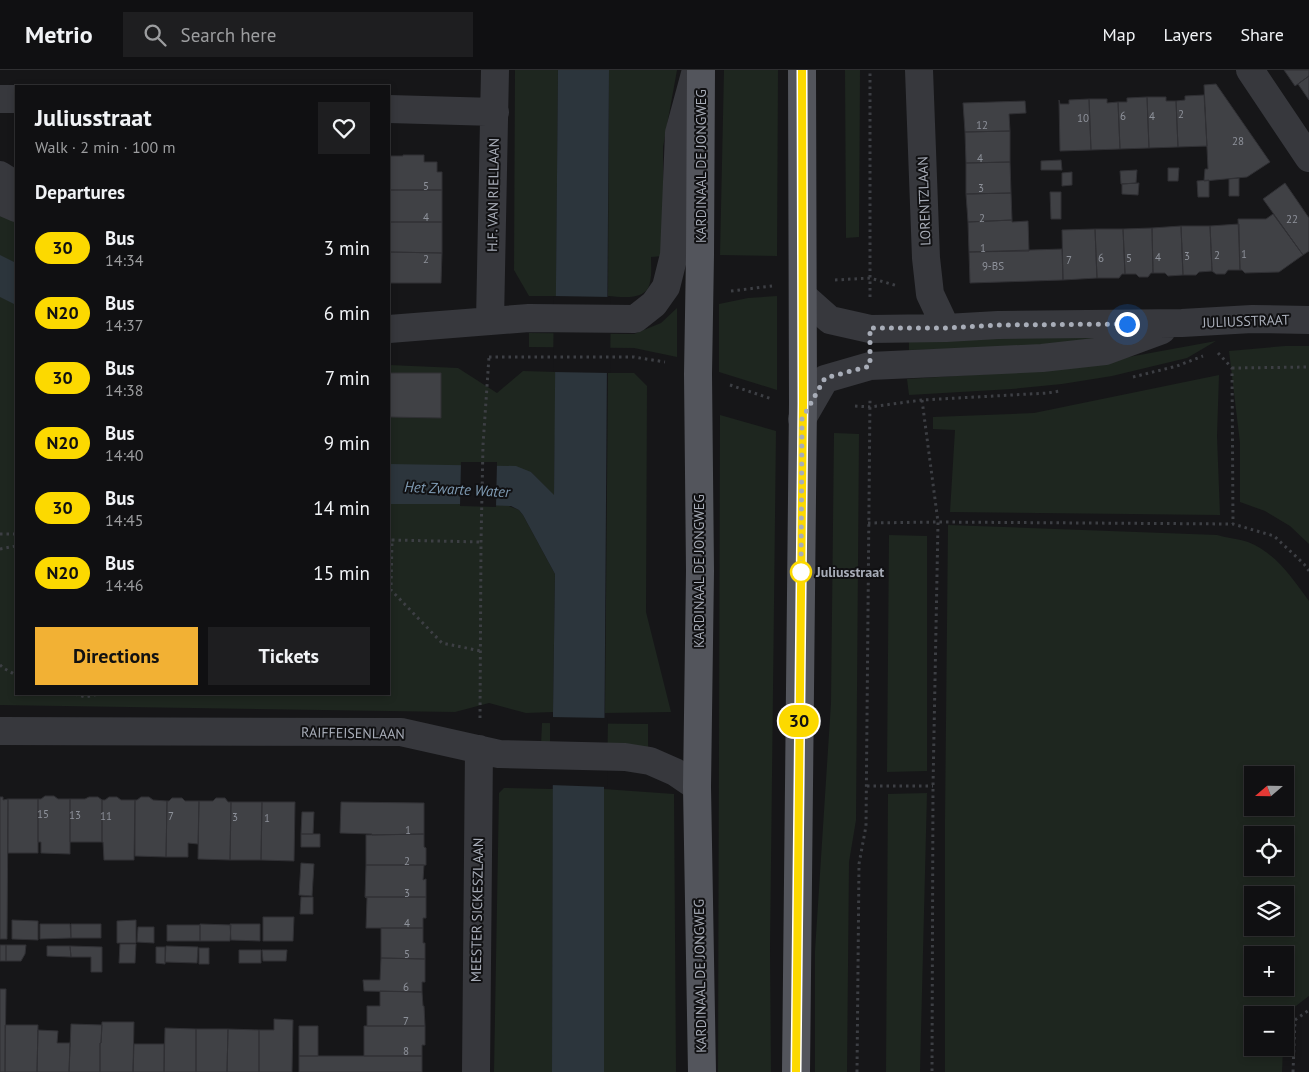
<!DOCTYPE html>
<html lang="en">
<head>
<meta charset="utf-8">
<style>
	body { margin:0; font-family:"PT Sans",sans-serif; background:#1e1e20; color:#f1f3f6; height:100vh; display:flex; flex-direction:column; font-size:19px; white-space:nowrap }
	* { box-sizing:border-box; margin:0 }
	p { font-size:16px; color:#9c9d9f }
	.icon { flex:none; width:28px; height:28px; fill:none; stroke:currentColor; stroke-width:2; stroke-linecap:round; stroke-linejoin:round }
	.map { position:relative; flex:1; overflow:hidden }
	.panel { position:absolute; left:15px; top:15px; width:375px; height:610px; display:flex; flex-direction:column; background:#101012; border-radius:0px; box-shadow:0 2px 8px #0003,0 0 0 1px #303032 }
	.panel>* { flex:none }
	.badge { padding:0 10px; border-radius:16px; font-size:18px; line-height:32px }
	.needle { width:32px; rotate:250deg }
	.buttons { position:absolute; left:1244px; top:696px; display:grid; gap:10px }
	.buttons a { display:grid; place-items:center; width:50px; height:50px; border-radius:0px; background:#101012; box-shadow:0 2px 8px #0003,0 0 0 1px #303032; font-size:25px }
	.you { position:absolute; width:25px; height:25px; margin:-12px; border:4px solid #fff; border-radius:50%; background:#1a73e8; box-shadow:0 0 0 8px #1a73e833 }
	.map>.badge { position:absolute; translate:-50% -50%; box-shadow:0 0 0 2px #fff }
	h2 { padding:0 20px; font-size:19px; line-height:45px }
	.round { display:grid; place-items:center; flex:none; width:52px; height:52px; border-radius:0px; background:#1e1e20 }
	.head { display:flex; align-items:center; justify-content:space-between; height:85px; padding:0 20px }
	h1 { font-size:24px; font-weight:800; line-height:38px }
	.button { display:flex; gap:10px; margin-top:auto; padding:10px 20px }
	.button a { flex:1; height:58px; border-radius:0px; background:#f2b134; color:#111; font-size:20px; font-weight:800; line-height:58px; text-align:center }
	.button a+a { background:#1e1e20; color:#f1f3f6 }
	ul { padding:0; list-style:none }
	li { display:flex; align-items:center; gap:15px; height:65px; padding:0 20px }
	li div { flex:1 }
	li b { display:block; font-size:19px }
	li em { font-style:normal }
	li .badge { min-width:55px; font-weight:700; text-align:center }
	header { display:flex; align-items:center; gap:30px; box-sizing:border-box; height:70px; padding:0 25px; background:#101012; border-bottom:1px solid #303032 }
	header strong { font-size:24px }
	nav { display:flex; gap:28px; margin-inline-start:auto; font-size:18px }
	.search { width:350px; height:45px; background:#1e1e20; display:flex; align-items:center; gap:12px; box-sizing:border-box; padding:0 18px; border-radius:0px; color:#9c9d9f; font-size:19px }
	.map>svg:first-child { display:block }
	.green { fill:#1e261f; fill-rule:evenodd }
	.water { fill:#2c353c }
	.pier { fill:#161618 }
	.building { fill:#404145; stroke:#303034 }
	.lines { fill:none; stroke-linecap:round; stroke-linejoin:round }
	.path { stroke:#3d3f44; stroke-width:3; stroke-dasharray:2.5 4; stroke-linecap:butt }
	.minor { stroke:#37383d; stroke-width:28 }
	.primary { stroke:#53555c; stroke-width:28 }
	.line-casing { stroke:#fff; stroke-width:11 }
	.line { stroke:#fcd900; stroke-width:8 }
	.walk { stroke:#a8adb8; stroke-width:5; stroke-dasharray:0 9 }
	.stop-dot { fill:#fff; stroke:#fcd900; stroke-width:2.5 }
	.labels { text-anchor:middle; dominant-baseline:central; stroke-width:4; stroke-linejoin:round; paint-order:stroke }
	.number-label { font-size:11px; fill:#8e929b }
	.street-label { font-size:14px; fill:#a8adb8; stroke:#111113 }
	.stop-label { font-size:14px; font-weight:bold; fill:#a8adb8; stroke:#111113; text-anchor:start }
	.water-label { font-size:15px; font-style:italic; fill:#7f9bb3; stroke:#111113 }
</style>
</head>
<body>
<header>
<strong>Metrio</strong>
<div class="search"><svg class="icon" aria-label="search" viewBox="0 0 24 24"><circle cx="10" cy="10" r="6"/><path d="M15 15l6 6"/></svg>Search here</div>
<nav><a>Map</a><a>Layers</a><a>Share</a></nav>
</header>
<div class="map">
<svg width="1309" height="1002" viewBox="0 0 1309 1002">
	<rect width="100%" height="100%" fill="#161618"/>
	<path class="green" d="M515,0H558L556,226H529L514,200Z
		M609,0H677L663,77V186L651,187C651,195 652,204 650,212C647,231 623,227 608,226Z
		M724,0H778L777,186L720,185Z
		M845,0H860L859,167L846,168Z
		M0,140L16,149V624H389V295L458,298L497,323L523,301L556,302L554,426L531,402L458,434L506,435L519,440L523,445L555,504L553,642L526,643L489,633L455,642L0,635Z
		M777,226V320L719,302V234L748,228Z
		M677,238V287L634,278L529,277V263L634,264L661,253Z
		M1129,263L1071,277L909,280V268Z
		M1216,271L1187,288L1112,306L1062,314L1012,319L909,325L907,309L1063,299Z
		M1285,276H1309V474L1290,456L1265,441L1240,432V373L1229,281Z
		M608,303H634L647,316L646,542L671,642L605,643Z
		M1219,305L1217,366L1220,445L950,442L955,360L933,359V347L1034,343Z
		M720,345L776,361L770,879L771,1002H718Z
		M834,363L859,364L856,750L849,792L847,1002H815V881L831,633Z
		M948,455L1217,465C1227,468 1239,469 1248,472C1277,484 1291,507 1309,531V926L1284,945H1252V978H1283L1282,1002H945V750ZM1252,705H1285V738H1252ZM1252,765H1285V798H1252ZM1252,825H1285V858H1252ZM1252,885H1285V918H1252Z
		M889,465L927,466V701L887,702Z
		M542,653L648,654V679L541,676Z
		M504,718L553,719L552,1002H494L499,723Z
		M604,719L674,724L676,1002H604Z
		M927,723L920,1002H886L888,724Z"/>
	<path class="water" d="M558,0H609L604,719V1002H552L553,642L555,504L523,445L519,440L511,436L458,434H389V394L516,396L531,402L554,425Z
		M0,185L16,193V235L0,227Z"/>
	<path class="pier" d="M554,226L611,227L610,303L553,302Z
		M461,392H497L496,437L460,436Z
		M550,647L608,648L607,717L550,715Z"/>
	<path class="building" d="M1284,0H1309V6L1295,16Z
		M1309,6V30L1298,14Z
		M1216,14L1270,92L1247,107L1204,111L1205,99H1208L1204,15Z
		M1204,25L1207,76L1178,77L1176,31L1185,30V26Z
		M1147,27L1149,78L1120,79L1118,32H1127V28Z
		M1147,27H1166V31H1176L1178,77L1149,78Z
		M1089,29H1107V33L1118,32L1120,79L1091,80Z
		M1089,29L1091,80L1060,81L1059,30L1060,34H1069V30Z
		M1025,31L1026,43L1009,44L1010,61L965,62L963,33Z
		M1010,61V92L966,93L965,62Z
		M403,85H424V92H437V102H442V120H389V86H403Z
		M1061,90L1062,100H1041V91Z
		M1010,92L1011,123L966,124V93Z
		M1168,98H1179L1178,111H1168Z
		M1137,100L1136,113L1121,114L1120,101Z
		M1072,102V115L1062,116V103Z
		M1239,108V126H1229V109Z
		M1209,110V127H1198L1197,111Z
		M1139,113L1138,125L1122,124V114Z
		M1285,113L1309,148V181L1303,185L1263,129Z
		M389,120H442V152H389Z
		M1050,122H1061V149H1051Z
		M1011,123L1012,150L968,152L966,124Z
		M1273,144L1303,185L1279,202L1245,203L1242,200H1240L1238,149H1266Z
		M1012,150V152L1028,151L1029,181L969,182L968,152Z
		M389,152H442V183L389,182Z
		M1239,154L1240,200H1228L1225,204H1216L1212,201L1210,156Z
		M1181,156L1183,205L1168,206L1165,203H1153L1152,158Z
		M1181,156H1210L1212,201L1199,202L1196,205H1183Z
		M1152,158L1153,203H1151L1148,207H1139L1136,204H1125L1123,159Z
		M1095,159H1123L1125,204H1122L1119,208H1097Z
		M1095,159L1097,208L1063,210L1062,160Z
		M1062,179L1063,210L970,213L969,182Z
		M389,182L442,183L441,213H389Z
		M389,303H441V348L389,347Z
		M45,726H54L58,729H70V784L41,783V772H38V729H41Z
		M0,727H3V730L8,729L7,869H0Z
		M89,727H98L102,730V772H70V729H85Z
		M109,727H117L121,730H135L134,790H104L103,772H102V730H105Z
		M141,727H149L153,730L167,731L166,787L135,786V730H137Z
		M172,728H182L185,731H199L198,774L188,773V787H166L167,731H169Z
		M216,728H225L228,732H231L230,790L198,789L199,731H213Z
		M8,729H38V783H8Z
		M231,732H262L261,790H230Z
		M262,732H295L294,791L261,790Z
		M341,732L424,733V764L372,765V764L340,763Z
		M302,742H314L313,764H301Z
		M301,764H320V777H301Z
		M424,764V777L426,778V795H366V765Z
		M301,793L314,794L312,826L299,825Z
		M366,795H424L423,810L426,809V827H365Z
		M301,827H313V844H300Z
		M365,827H426V848H423V858H366L367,828Z
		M263,847H294L293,871H263Z
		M12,850L38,851V870L12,869Z
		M136,850V873H117V851Z
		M40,854H70L71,868L40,869Z
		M71,854H101V868H71Z
		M200,854L231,855L230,871H200Z
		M230,854H260V871L231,870Z
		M167,855H200V871H167Z
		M138,857H154V873L137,872Z
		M381,858H423V873H425V889L381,888Z
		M120,874H136L135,893H119Z
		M0,875H6V891H0Z
		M6,875H26L25,884L21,891H6Z
		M47,876H70L71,887L47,886Z
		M70,876L102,877V902H91V887H71Z
		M166,876L198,877L197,893L165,892Z
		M156,877H165V894L156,893Z
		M199,878H209V894H199Z
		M239,880H261V893H239Z
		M262,880H287L286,891H263Z
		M381,888L425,889V912H422V922L364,921L363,910H380Z
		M0,919H6L5,1002H0Z
		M380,921L422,922L423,936H424L425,956H367V936H380Z
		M274,949L293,950L292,1002H259V960H274Z
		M102,952H134L133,1002H100V973H101Z
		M71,954L102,955L101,973H100V1002H69Z
		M5,955H38L37,1002H5Z
		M299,956H318V986H299Z
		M364,956H425V975H422V986H364Z
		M165,958L196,959V1002H164Z
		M196,959H228L227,1002H196Z
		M228,959L259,960V1002H227Z
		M38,960L58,961L57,973H70L69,1002H37Z
		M134,974H164V1002H133Z
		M299,986H422V1002H299Z"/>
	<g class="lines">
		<path class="path" d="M835,210L870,208L898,216
			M731,221L772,216
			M870,227V0
			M1218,283L1232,298L1233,454
			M489,287H634L665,292
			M1232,298L1309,297
			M1133,307L1177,296L1203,286
			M730,315L772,329
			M922,330L938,452L933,716L932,1002
			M855,336L870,337L922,330L1048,323L1060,321
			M868,453L938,452L1233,454L1274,466L1304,494L1309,501
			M0,464H16
			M389,470H392L391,520L442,573L481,581
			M392,470L481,472
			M0,479L16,476
			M0,595L5,599L16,605
			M75,624L85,627L99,624
			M480,648L481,472L483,375L489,287
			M867,716H933
			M857,1002L859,794L866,756L870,328
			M1293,1002L1295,950L1309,940"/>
		<path class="minor" d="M919,0L926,188L930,224L946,258
			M1250,0L1309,88
			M0,29H16
			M389,39L495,42
			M0,105L16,115
			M0,131L16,138
			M803,226L830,250L870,259L946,258L998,255L1182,253L1252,249L1309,250
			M490,251L495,0
			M389,259L529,248L635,249L654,234L666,217L674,185L679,63L696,0
			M802,349L825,309L870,296L1042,288L1105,281L1162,260
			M0,661L401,662L499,684L625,687L650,691L675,702L697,717
			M476,1002L479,679"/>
		<path class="primary" d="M701,0L700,185L698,304L700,501L697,717L702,1002
			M796,1002L803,333L802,0"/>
	</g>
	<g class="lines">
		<g class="line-casing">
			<path id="line" d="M796,1002L803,333L802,0"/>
		</g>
		<use href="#line" class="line"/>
		<path class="walk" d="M801,502L802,349L825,308L870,296V258H946L998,255L1127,254"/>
	</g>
	<circle class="stop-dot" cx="801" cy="502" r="10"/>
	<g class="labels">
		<g class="number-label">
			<text x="1181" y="44">2</text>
			<text x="1123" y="46">6</text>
			<text x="1152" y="46">4</text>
			<text x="1083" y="48">10</text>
			<text x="982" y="55">12</text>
			<text x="1238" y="71">28</text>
			<text x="980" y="88">4</text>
			<text x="426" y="116">5</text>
			<text x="981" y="118">3</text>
			<text x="426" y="147">4</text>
			<text x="982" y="148">2</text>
			<text x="1292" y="149">22</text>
			<text x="983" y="178">1</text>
			<text x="1244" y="184">1</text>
			<text x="1217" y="185">2</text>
			<text x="1187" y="186">3</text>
			<text x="1158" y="187">4</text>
			<text x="1101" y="188">6</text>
			<text x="1129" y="188">5</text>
			<text x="426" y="189">2</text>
			<text x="1069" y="190">7</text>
			<text x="993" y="196">9-BS</text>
			<text x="43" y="744">15</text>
			<text x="75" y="745">13</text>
			<text x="106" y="746">11</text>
			<text x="171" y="746">7</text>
			<text x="235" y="747">3</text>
			<text x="267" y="748">1</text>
			<text x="408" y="760">1</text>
			<text x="407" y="791">2</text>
			<text x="407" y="823">3</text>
			<text x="407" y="853">4</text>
			<text x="407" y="884">5</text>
			<text x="406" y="917">6</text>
			<text x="406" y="951">7</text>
			<text x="406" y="981">8</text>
		</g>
		<g class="street-label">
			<text transform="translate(701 96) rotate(-90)">KARDINAAL DE JONGWEG</text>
			<text transform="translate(493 125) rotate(-89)">H.F. VAN RIELLAAN</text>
			<text transform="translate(924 131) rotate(-92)">LORENTZLAAN</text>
			<text transform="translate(1246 251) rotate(-2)">JULIUSSTRAAT</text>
			<text transform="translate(699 501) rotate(-90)">KARDINAAL DE JONGWEG</text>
			<text transform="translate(353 663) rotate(1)">RAIFFEISENLAAN</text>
			<text transform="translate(477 840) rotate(-89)">MEESTER SICKESZLAAN</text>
			<text transform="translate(700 906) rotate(-91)">KARDINAAL DE JONGWEG</text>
		</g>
		<g class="stop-label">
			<text x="816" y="502">Juliusstraat</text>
		</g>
		<g class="water-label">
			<text transform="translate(457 419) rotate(3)">Het Zwarte Water</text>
		</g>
	</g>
</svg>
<div class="buttons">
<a><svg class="needle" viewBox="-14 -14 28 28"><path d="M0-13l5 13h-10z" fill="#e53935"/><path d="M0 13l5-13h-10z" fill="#9c9d9f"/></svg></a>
<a><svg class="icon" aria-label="locate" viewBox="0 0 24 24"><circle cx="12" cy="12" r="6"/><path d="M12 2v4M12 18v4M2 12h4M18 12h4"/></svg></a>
<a><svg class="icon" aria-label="layers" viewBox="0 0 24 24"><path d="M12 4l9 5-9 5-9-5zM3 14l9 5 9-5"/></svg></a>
<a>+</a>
<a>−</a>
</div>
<div class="you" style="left:1127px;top:254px"></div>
<b class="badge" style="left:799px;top:651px;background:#fcd900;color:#111">30</b>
<section class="panel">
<div class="head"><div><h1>Juliusstraat</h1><p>Walk · 2 min · 100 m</p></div><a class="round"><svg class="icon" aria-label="heart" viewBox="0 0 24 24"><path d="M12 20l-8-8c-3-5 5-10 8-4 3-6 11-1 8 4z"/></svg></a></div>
<h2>Departures</h2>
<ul>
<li><span class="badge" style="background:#fcd900;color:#111">30</span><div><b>Bus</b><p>14:34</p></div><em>3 min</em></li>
<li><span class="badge" style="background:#fcd900;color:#111">N20</span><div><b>Bus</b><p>14:37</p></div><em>6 min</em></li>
<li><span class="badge" style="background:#fcd900;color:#111">30</span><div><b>Bus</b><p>14:38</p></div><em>7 min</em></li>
<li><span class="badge" style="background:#fcd900;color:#111">N20</span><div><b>Bus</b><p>14:40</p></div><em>9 min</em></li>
<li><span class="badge" style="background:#fcd900;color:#111">30</span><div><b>Bus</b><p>14:45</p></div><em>14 min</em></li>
<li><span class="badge" style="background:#fcd900;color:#111">N20</span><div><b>Bus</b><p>14:46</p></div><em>15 min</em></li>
</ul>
<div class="button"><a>Directions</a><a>Tickets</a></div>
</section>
</div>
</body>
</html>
